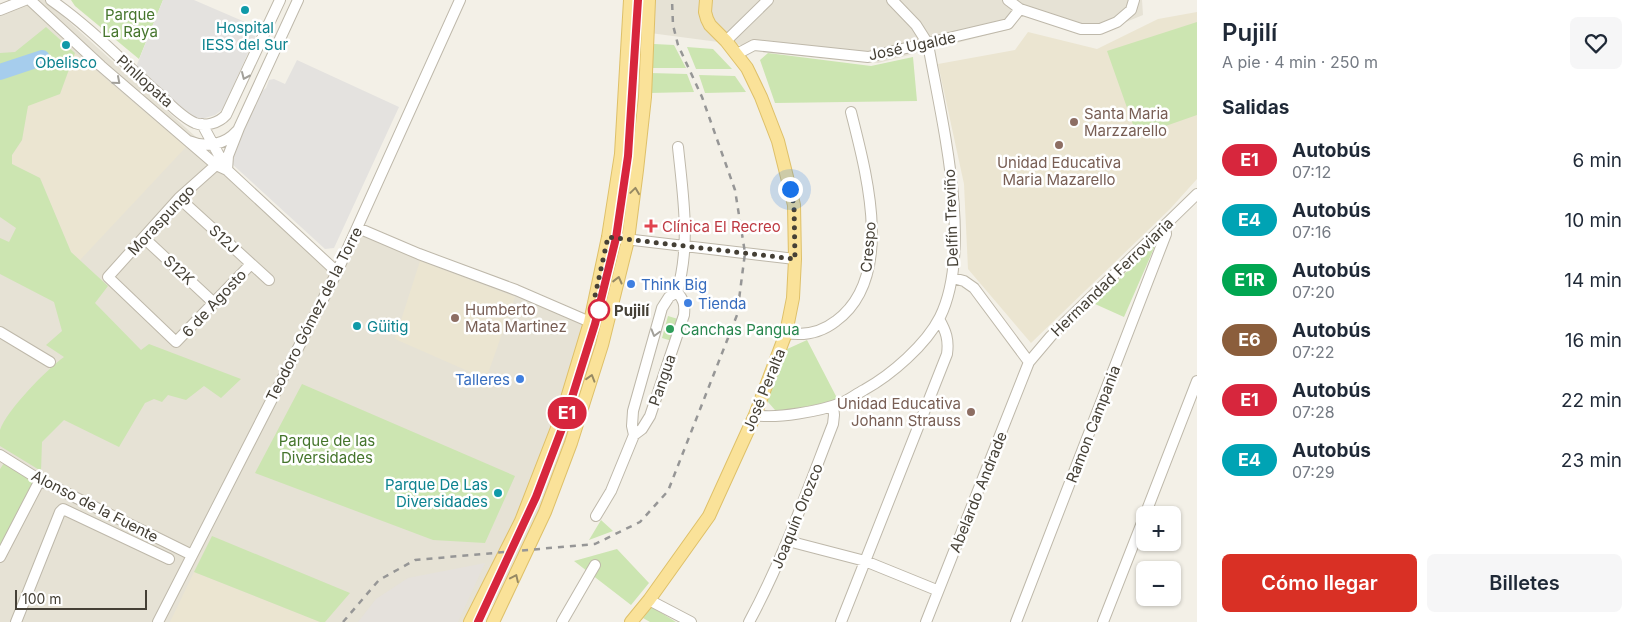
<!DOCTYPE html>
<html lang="es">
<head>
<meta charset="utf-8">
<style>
	body { margin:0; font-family:Inter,sans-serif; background:#f6f6f7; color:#1f2937; height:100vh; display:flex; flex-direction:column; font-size:19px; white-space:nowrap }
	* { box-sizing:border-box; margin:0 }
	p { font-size:16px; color:#747a83 }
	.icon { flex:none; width:28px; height:28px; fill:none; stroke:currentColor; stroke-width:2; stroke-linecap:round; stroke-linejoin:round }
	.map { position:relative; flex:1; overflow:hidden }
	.details { display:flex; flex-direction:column; background:#fff; width:450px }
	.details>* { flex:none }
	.badge { padding:0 10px; border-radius:16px; font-size:18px; line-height:32px }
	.fabs { position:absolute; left:1136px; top:506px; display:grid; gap:10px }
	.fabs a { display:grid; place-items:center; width:45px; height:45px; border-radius:8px; background:#fff; box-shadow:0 1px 4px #0004; font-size:25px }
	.scale { position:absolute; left:15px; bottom:12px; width:132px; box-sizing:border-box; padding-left:5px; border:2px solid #454036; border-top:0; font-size:14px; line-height:18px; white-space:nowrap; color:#454036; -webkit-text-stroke:4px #fff; paint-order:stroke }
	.you { position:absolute; width:25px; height:25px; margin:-12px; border:4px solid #fff; border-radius:50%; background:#1a73e8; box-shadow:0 0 0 8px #1a73e833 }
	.map>.badge { position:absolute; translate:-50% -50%; box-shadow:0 0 0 2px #fff }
	h2 { padding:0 25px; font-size:19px; line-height:45px }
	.round { display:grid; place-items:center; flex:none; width:52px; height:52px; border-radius:8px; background:#f6f6f7 }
	.headline { display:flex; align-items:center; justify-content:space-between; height:85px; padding:0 25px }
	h1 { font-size:24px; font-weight:600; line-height:38px }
	.button { display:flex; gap:10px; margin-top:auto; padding:10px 25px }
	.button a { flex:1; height:58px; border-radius:8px; background:#d93025; color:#fff; font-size:20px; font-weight:600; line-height:58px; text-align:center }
	.button a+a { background:#f6f6f7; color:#1f2937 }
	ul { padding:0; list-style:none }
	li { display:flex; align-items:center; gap:15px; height:60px; padding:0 25px }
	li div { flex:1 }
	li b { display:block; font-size:19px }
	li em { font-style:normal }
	li .badge { min-width:55px; font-weight:700; text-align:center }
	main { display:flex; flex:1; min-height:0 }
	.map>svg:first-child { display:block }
	.residential { fill:#e6e2d5 }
	.industrial { fill:#e5e1dc }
	.education { fill:#ebe5d1 }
	.green { fill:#cce5b1 }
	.parking { fill:#e4e2df }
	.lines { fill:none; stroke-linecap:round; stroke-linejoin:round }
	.river { stroke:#a6cded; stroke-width:16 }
	.minor-casing { stroke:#beb8aa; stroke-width:12 }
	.major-casing { stroke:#dec069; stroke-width:14 }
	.minor { stroke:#fff; stroke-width:10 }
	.major { stroke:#fae299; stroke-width:12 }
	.rail { stroke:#969696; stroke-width:2.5; stroke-dasharray:6 6; stroke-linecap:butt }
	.oneway { stroke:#a2a09a }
	.oneway2 { stroke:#968963 }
	.line-casing { stroke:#fff; stroke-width:11 }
	.line { stroke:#d7263d; stroke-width:8 }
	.walk { stroke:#454036; stroke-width:5; stroke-dasharray:0 9 }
	.culture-dot { fill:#0f9aa8; stroke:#fff; stroke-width:2 }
	.education-dot { fill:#8d6e63; stroke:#fff; stroke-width:2 }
	.health-dot { fill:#e0444e; stroke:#fff; stroke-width:2 }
	.shop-dot { fill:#3f7fe0; stroke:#fff; stroke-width:2 }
	.stop-dot { fill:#fff; stroke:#d7263d; stroke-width:2.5 }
	.leisure-dot { fill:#2e9e5b; stroke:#fff; stroke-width:2 }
	.labels { text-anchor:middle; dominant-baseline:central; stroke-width:5; stroke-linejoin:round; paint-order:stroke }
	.park-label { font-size:15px; fill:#45752c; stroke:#fff }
	.culture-label { font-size:15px; fill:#0d838f; stroke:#fff }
	.street-label { font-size:15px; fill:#454036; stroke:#fff }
	.education-label { font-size:15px; fill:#785e54; stroke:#fff; text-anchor:start }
	.health-label { font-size:15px; fill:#be3a42; stroke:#fff; text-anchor:start }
	.shop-label { font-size:15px; fill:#366cbe; stroke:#fff; text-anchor:start }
	.stop-label { font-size:15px; font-weight:bold; fill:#454036; stroke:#fff; text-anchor:start }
	.leisure-label { font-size:15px; fill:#27864d; stroke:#fff; text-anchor:start }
</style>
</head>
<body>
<main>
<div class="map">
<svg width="1197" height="622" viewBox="0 0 1197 622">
	<rect width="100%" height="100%" fill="#f3f0e7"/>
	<path class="residential" d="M33,0H45L339,267L353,228L590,319L609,301L541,532L481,622H0V9Z
		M653,0H1142L1143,15L1094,35L1022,14L1011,29L878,63L650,33Z"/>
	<path class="industrial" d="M485,563L458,622H358L376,599L408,578Z"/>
	<path class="education" d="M1197,12V179L1170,209L1031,343L968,269L964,184L938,64L1015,50L1028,32L1097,49L1158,19Z
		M75,53L186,147L80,260L71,252L40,178L12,164V155L22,140L28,105L60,94Z
		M420,261L515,297L486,379L395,339Z
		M194,572L320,622H170Z"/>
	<path class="green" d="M71,0H163L139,59L75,6Z
		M1197,22V115L1137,136L1107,51Z
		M46,27L75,53L60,94L28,106L22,140L12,155V164L40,178L71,252L108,286L95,303L141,350L149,344L241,379L221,398L204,386L186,400L168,395L162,402L154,399L145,403L119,447L64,420L42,442L41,471L0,446C0,441 0,434 0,430C7,410 47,369 64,357L46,345L62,331L54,302L0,274V238L9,242L16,228L0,217V53L15,52Z
		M654,44L674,45L686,68H649Z
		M687,47L713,49L732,69H696Z
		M768,53L871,66L913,57L917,101L775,103L760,60Z
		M650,73L687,74L694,92L649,93Z
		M699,75L735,76L746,92L705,93Z
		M1158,239L1124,317L1095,304Z
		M668,316L678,319L672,341L662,338Z
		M807,340L838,400L785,411L775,410L768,402L767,393L785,350Z
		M302,384L515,476L485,543L433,540L255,473Z
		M4,463L38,483L0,551V469Z
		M601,520L613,531L589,540Z
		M212,536L350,593L325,622H320L194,572Z
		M617,549L649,583L631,605L574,561Z
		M652,607L676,622H650L643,618Z"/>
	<path class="parking" d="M163,0H194L259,28L223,109L215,115L205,118H195L184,111L136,67Z
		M297,60L399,107L334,248L325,249L231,163V158L261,92L266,88L269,80L274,79L285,84Z"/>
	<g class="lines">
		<path class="river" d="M0,72L42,58"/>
		<g class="minor-casing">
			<path id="minor" d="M30,0L101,66L216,165L227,170L337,272
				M51,0C90,27 123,62 159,94C169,103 181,117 195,123C205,127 219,123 226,115L280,0
				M1008,0L1020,9L1081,29H1100L1117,22L1131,10L1134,0
				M0,10L25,0
				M726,41L768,0
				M737,54L754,45L868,57L1008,24L1020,9
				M202,124L227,170
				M189,141C206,148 225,145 237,131
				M216,165L179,198L108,277L176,342L251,264
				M227,170L228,156L239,128L298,0
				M179,198L269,280
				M358,228L419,254L516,290L590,322
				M608,237L795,259
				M144,238L214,303
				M953,278L964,281L974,288L1029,362
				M0,332L50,362
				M786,333C804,336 822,332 836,321C896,277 866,172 851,112
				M755,415C776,419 821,411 841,403C849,400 856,394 864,390C891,375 926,345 940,317C974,248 941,118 928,44L916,25L892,0
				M634,435L632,426L633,411L662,308L669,297L677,292C691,244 683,196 678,147
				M0,455L40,480L192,555
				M1145,515L1197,381
				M596,516L611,491L634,435L642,429L650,416L684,315C685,305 684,300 677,292
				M788,541L865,561L934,589
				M0,557L40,480
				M649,600L691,622
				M16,622L60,512L63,509L169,559
				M158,622L337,272L460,0
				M562,622L595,565
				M749,622C783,559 807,491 833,424L834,415L833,406
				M841,622L947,354C949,340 946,331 939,319
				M926,622L1029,362L1051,336L1197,194
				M1016,622L1166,234L1165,225
				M1103,622L1145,515"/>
		</g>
		<g class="major-casing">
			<path id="major" d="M470,622L521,521L561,418L590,322L608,237L621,154L630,0
				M493,622L545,512L571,443L602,345L628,240L637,170L645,97L649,0
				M631,622L649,600L709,516L755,415L786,333L793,298L795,259L794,205L778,141L761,97L747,68L726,41L710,25L707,19L705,12L706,0"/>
		</g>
		<use href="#minor" class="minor"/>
		<use href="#major" class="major"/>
		<path class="rail" d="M343,622L379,580L415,560L595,544L640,522L668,491L737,315L745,253L735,190L702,97L678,45L673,25L672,0"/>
	</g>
	<defs><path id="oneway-chevron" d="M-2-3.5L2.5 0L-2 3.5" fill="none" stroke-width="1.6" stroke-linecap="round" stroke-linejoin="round" transform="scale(1.25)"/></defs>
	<g class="oneway">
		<use href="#oneway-chevron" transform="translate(245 76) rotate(114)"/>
		<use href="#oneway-chevron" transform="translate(117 81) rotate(41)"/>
		<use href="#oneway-chevron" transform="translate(655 333) rotate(106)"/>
	</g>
	<g class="oneway2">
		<use href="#oneway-chevron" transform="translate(635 191) rotate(-82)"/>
		<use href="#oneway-chevron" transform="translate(618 280) rotate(-76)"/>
		<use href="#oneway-chevron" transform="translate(591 378) rotate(-73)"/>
		<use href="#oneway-chevron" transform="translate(515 578) rotate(-65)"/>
	</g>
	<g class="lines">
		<g class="line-casing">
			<path id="line" d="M478,622L536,497L563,426L595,324L616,238L628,156L638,0"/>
		</g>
		<use href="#line" class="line"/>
		<path class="walk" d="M599,310L593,305L608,237L795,259L794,205L790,189"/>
	</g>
	<g class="culture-dot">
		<circle cx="245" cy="10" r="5"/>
		<circle cx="66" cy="45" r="5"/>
		<circle cx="357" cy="326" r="5"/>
		<circle cx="498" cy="493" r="5"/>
	</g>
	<g class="education-dot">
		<circle cx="1074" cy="122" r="5"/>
		<circle cx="1059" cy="145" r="5"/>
		<circle cx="455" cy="318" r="5"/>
		<circle cx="971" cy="412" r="5"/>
	</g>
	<path class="health-dot" d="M648.5 218.5h5v5h5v5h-5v5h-5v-5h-5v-5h5z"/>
	<g class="shop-dot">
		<circle cx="631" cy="284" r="5"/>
		<circle cx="688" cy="303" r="5"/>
		<circle cx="520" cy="379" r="5"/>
	</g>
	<circle class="stop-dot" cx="599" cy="310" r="10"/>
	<circle class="leisure-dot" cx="670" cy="329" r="5"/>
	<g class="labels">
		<g class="park-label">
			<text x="130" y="14">Parque<tspan x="130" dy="17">La Raya</tspan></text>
			<text x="327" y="440">Parque de las<tspan x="327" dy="17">Diversidades</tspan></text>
		</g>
		<g class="culture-label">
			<text x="245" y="27">Hospital<tspan x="245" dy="17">IESS del Sur</tspan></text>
			<text x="66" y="62">Obelisco</text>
			<text x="367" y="326" text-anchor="start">Güitig</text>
			<text x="488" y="484" text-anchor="end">Parque De Las<tspan x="488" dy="17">Diversidades</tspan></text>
		</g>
		<g class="street-label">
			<text transform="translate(912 46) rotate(-12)">José Ugalde</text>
			<text transform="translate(145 81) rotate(42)">Pinllopata</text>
			<text transform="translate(951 218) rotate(-92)">Delfín Treviño</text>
			<text transform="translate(161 220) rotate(-47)">Moraspungo</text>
			<text transform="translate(224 239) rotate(43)">S12J</text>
			<text transform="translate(868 247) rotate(-85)">Crespo</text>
			<text transform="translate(179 270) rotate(43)">S12K</text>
			<text transform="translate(1112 277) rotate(-44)">Hermandad Ferroviaria</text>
			<text transform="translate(214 303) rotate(-47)">6 de Agosto</text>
			<text transform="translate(314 314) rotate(-63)">Teodoro Gómez de la Torre</text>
			<text transform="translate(662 380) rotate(-71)">Pangua</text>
			<text transform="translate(764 390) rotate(-68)">José Peralta</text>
			<text transform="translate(1093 424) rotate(-69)">Ramon Campania</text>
			<text transform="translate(978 492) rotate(-68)">Abelardo Andrade</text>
			<text transform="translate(95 506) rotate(27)">Alonso de la Fuente</text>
			<text transform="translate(797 516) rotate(-68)">Joaquín Orozco</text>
		</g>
		<g class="education-label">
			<text x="1084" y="113">Santa Maria<tspan x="1084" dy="17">Marzzarello</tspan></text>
			<text x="1059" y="162" text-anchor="middle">Unidad Educativa<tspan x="1059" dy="17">Maria Mazarello</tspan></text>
			<text x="465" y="309">Humberto<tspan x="465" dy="17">Mata Martinez</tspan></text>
			<text x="961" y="403" text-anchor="end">Unidad Educativa<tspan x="961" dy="17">Johann Strauss</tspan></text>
		</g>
		<g class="health-label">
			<text x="662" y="226">Clínica El Recreo</text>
		</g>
		<g class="shop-label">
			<text x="641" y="284">Think Big</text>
			<text x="698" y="303">Tienda</text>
			<text x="510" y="379" text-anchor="end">Talleres</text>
		</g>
		<g class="stop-label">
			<text x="614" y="310">Pujilí</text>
		</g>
		<g class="leisure-label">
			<text x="680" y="329">Canchas Pangua</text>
		</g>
	</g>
</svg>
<div class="fabs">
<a>+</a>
<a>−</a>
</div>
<div class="scale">100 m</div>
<div class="you" style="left:790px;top:189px"></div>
<b class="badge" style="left:567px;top:413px;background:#d7263d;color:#fff">E1</b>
</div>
<section class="details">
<div class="headline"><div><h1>Pujilí</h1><p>A pie · 4 min · 250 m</p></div><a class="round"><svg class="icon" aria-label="heart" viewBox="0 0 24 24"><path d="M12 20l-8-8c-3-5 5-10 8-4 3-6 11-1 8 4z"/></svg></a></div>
<h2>Salidas</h2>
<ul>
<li><span class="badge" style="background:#d7263d;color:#fff">E1</span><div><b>Autobús</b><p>07:12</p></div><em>6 min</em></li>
<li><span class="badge" style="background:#00a3b4;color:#fff">E4</span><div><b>Autobús</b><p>07:16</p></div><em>10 min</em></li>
<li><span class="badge" style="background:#00a651;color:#fff">E1R</span><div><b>Autobús</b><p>07:20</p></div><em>14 min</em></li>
<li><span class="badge" style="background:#8b5e3c;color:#fff">E6</span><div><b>Autobús</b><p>07:22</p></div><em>16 min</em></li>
<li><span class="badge" style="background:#d7263d;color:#fff">E1</span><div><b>Autobús</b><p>07:28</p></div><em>22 min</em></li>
<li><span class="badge" style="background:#00a3b4;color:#fff">E4</span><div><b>Autobús</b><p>07:29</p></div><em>23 min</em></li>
</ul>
<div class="button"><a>Cómo llegar</a><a>Billetes</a></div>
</section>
</main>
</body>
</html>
